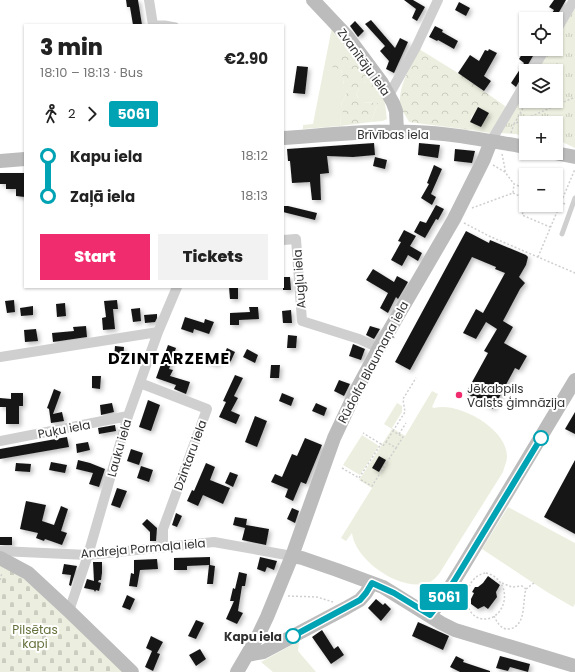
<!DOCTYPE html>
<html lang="en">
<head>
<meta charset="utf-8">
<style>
	body { margin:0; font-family:Poppins,sans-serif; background:#f2f2f2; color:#222; height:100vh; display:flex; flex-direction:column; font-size:15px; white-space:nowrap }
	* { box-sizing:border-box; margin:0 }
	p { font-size:13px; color:#767676 }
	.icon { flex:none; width:22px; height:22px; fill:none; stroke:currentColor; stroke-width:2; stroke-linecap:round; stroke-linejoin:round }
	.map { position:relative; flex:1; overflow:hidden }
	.side { position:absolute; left:24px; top:24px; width:260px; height:264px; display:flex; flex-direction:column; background:#fff; border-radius:0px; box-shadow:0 1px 3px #0004 }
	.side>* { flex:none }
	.badge { padding:0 8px; border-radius:3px; font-size:14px; line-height:26px }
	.fabs { position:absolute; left:519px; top:12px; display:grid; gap:8px }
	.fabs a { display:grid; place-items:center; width:44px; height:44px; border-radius:0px; background:#fff; box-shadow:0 1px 3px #0004; font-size:20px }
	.map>.badge { position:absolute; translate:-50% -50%; box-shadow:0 0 0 2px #fff }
	.legs { display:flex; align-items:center; gap:6px; height:44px; padding:0 16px; font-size:13px }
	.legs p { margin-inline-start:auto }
	.headline { display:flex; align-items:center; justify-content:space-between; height:68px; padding:0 16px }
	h1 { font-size:22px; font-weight:800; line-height:30px }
	.action { display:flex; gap:8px; margin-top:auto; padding:8px 16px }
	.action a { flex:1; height:46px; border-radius:0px; background:#f02c6e; color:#fff; font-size:16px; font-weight:800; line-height:46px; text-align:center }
	.action a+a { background:#f2f2f2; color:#222 }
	ul { padding:0 16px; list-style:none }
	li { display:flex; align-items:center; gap:14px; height:40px; font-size:15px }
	li i { display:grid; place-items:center; width:6px; height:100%; margin:0 5px; background:currentColor }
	li i::after { content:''; width:10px; height:10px; margin:-5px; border:3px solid; border-radius:50%; background:#fff }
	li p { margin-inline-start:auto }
	li:first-child i { background:linear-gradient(#0000 50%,currentColor 0) }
	li:last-child i { background:linear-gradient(currentColor 50%,#0000 0) }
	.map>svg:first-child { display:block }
	.grass { fill:#ecefdf }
	.forest { fill:url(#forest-crowns) }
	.cemetery { fill:url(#cemetery-stones) }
	.park { fill:url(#park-tufts) }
	.building { fill:#191919; filter:url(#shadow) }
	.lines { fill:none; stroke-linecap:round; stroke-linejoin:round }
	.path { stroke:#cfcfcf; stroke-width:1.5; stroke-dasharray:2 2; stroke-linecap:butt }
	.lane { stroke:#cfcfcf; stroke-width:5 }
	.street { stroke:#cfcfcf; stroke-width:10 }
	.secondary { stroke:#bcbcbc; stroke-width:14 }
	.line-1-casing { stroke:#fff; stroke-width:9 }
	.line-1 { stroke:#00a3b4; stroke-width:6 }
	.poi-dot { fill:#f02c6e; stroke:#fff; stroke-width:1.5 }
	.stop-1-dot { fill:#fff; stroke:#00a3b4; stroke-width:2 }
	.labels { text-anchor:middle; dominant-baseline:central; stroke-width:4; stroke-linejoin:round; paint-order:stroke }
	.street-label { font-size:12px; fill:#323232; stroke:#fff }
	.poi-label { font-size:12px; fill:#323232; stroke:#fff; text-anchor:start }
	.park-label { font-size:12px; fill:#63713b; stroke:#fff }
	.stop-label { font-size:12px; font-weight:bold; fill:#323232; stroke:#fff; text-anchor:end }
	.district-label { font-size:16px; font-weight:bold; letter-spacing:1px; fill:#000; stroke:#fff }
</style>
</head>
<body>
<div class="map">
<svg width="575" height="672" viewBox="0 0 575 672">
	<defs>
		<pattern id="forest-crowns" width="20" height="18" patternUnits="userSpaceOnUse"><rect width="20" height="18" fill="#ecefdf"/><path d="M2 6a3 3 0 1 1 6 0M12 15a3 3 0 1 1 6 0" fill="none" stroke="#cbcdc0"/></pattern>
		<pattern id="cemetery-stones" width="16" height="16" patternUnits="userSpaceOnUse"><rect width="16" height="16" fill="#ecefdf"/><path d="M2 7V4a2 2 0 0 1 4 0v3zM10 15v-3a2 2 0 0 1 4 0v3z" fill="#cbcdc0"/></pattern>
		<pattern id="park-tufts" width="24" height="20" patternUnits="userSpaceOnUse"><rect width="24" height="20" fill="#ecefdf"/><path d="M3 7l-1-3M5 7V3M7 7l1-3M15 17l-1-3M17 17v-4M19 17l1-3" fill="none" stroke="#cbcdc0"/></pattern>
		<filter id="shadow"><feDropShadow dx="2.5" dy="2.5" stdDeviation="2" flood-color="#0004"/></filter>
	</defs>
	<rect width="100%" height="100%" fill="#fff"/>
	<path class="grass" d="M332,27L354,55L341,69L343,79V83L348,90L341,105L344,113L341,117L340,126L303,129V125L313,124Z
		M365,81C384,90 385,99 387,119L383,121L371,122L378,103L362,102L356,95L359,89L363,87Z
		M505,106L507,108L491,133L475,131H478C474,125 470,120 474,113L485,109L489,111H501Z
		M432,391L438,394L432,407L434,408C458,401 508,429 507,457C507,462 504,467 503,472L439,574C436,577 434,580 430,582C403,594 355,561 352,533L346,541L341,538L372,488L359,480L392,429L384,424L397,403L402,406V412L392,428L405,436Z
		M362,435L379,446L360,475L343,465Z
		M508,507L575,543V604L573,607L547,592L482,549Z
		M299,641L298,651L316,672H273L261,662Z"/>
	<path class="forest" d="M419,49L458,73L505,106L501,111L497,113L485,110L482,113H474L471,117L472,121L479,125L478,131L409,122C407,117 403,113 401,108C396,89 411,66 419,49Z
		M350,53L354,55L377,88L374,90L370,91L367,88V82L365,81L363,89H359L356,95L358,98H361L362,102L378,103L371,122L340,126L341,117L343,113L341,105L348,90L344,89L343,79L341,69L333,68L331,64L333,59H340L344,54Z"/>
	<path class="cemetery" d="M0,566L11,570L33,585L124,672H0Z"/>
	<path class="park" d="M575,8V148L556,139V123H526V135L501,133L526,90V101H556V71H537L551,49H556V40Z"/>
	<path class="building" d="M126,0H138L142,25H133L130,7H127Z
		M404,0H413L425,7L417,21L412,18L416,9Z
		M554,0H566L555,19H548L554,10L549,7Z
		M459,2L470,8L466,16L455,10Z
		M371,20L395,48L400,38L408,42L394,73L386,69L389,61L380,51L385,46L365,24Z
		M355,21L364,31L358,37L350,26Z
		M435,26L443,30L442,32L458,41L454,49L438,40L437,41L429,37Z
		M489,49L497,53L484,76L491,81L484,91L458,73L470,55L479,61L485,50L488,51Z
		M525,49H537L526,68V75L521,78L516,87L511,83L524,63L519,59Z
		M297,66L308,67L305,94L293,93Z
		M478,107L489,113L481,127L470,122Z
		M374,143L375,155L353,157L327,156L329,173L320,174L321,200H312L310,182L292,183L290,161H288L287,149Z
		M419,143L440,145L438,158L418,155Z
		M455,149L475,151L472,163L454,161Z
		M375,157L387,160L385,169L373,166Z
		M434,165L442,169L431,194L436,197L432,205L421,198L429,184L427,183Z
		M0,173H25V197L16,196V189H6V184H0Z
		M436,205L444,209L438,220L436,219L425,238L414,232L420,221L426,223Z
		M283,206H288L317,213L315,220L283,212Z
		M404,230L416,236L410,246L422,253L418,261L408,255L402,266L391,260L401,242L398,241Z
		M466,231L489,243L490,240L526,255L528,257L526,265L519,277L525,283L520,289L503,321L513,327L504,343L527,356L519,370L515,368L493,409L466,393L488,353L484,351L497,329L486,322L476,339L463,333L476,309L483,313L505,273L495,269L496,267L472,257L410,370L395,362Z
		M373,269L394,282L397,276L408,282L398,299L396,297L388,313L380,308L388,293L366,280Z
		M283,277H290L291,290H283Z
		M229,287H238V299H230Z
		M14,300L15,312L7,313L5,301Z
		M117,300L118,309H113L115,329L103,330L102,318L106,317L104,301Z
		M65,303L66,316L57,317L56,304Z
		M33,306V315L21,316L20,308Z
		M249,307H258L259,319L239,320V325H230V313L250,312Z
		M140,308L141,321L133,322L131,309Z
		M291,310L292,323H283L282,311Z
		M157,314V318L155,322L145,323L144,315Z
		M185,317L204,323L205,319L214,322L209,334L194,329L193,333L181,329Z
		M86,326L87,337L53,342L52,333L74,331L73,327Z
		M370,326L380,329L374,339L366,335Z
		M36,329L38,341L25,342L24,330Z
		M288,335L297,336L296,348H287Z
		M353,344L365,349L361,360L349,356Z
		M168,345L176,348L169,369L173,370L170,376L190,382L186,394L174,389L176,385L156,378Z
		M115,346L124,347L123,360L114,359Z
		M227,348L235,352L230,363L222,359Z
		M247,349L258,355L255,363L243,357Z
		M205,353L220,358L217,365L202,360Z
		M271,365H280L279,378H270Z
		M235,375L243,378L234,396L238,398L231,411L240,415L236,424L219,417L226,402L223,401Z
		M92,376H101L100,389L92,388Z
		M339,380L350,384L344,396L334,391Z
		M54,389L61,392L53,414L62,412L64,421L51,423L49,409L47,408Z
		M11,393H23V406H19V424H6V407H0V398L11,399Z
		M282,393L294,398L291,406L279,401Z
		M148,400L160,405L151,431L139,427Z
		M112,403L114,412L101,415L100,405Z
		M316,403L327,408L324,416L312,411Z
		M575,412V434L565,429Z
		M255,416L267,421L257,447L245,442Z
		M115,425L116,431L99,434L98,428Z
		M67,437L69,447L0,459V449Z
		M305,438L322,445L306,484L301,482L293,501L285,497L288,489L271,482L275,474L282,477L292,454L297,456Z
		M88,442L90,450L77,453L76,444Z
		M131,449L143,453L139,465L127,461Z
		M379,456L386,460L379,472L372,468Z
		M78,460L90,463L105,469L99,487L89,484L93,473L76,469Z
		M575,460V534L544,517Z
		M51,462L67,465L65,473L49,470Z
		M16,463L31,464L30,472L15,471Z
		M206,463L215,467L210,480L230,488L223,504L203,495L198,506L187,501L192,490L194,491Z
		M141,466L153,470L149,482L137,478Z
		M230,472L238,475L233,487L225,483Z
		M117,488L127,491L120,508L111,505Z
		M26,501L46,505L42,521L54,525L61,506L68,509L61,531L67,533L62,545L45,539L44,541L36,538L38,533L20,529Z
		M292,508L299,511L295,523L287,519Z
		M176,513L182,516L177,527L172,525Z
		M235,517L247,519L246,525L269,529L266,545L242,540L245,528L233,525Z
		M147,519L157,528L156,541H150V532L142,524Z
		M0,537H12V545H0Z
		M210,557V565L215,566L213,584H207L209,565L187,566V570H174V558Z
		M260,557L277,561L274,570L267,567L265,572L257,569Z
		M157,559L158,569L140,570L137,587L129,586L131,573L134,574V560Z
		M93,562H102V573L101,580H99L98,582L101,583L99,591L96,590L95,592L94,590L84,588L87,579L94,581Z
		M64,564L77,566L71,586L69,585L71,575L62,574Z
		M239,572L247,574L245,586H242L238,611L243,613L237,624L226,619L234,601H230L233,588L235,589Z
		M488,576L500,585L496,592L497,597L488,609L484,606L478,609L471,604V599L474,593L472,592L475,587H478L483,583Z
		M127,595L135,599L130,610L122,607Z
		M376,599L383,605L385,603L391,609L381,621L368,608Z
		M196,620L204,623L196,639L188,636Z
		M418,622L449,636L443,650L412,636Z
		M322,630L334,649L338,646L344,655L331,664L312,637Z
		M151,636L163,642L157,653L160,654L153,671L145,667L152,651L146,648Z
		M200,649L206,659L196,666L189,655Z
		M456,656L464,660L463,662L490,671V672H460L450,667Z
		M500,656L530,664L528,672L510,667L508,671L496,668Z"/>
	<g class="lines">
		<path class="path" d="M554,54L562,38
			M544,71L548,64
			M514,124L527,101
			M511,133L514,124L575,97
			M502,154L505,169V172
			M493,165L505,172L514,184L526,189
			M513,193L526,199
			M556,200L565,204
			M526,205L522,215L550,227
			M472,208L513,193L514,184
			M464,223L489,236L575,273
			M538,257L575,169
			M393,431L405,412L403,399L416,378
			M399,434L406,423
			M386,442L393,431L403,437L396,448
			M342,468L359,478L381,444L363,433
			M361,480L372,486L396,448L386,442L383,446L381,444
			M486,573C504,577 510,598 499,612C489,624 472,620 468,606C464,592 471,575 486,573Z
			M0,580L2,573
			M526,589L534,583
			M288,596L317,597L333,602
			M494,616C497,622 501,630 509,629C527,626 522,602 526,589L522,586L512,587L502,583"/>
		<path class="lane" d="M153,23H165L176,25
			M562,234L575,198"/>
		<path class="street" d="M149,0L153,25
			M556,31L574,0
			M532,71L545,49
			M389,95L416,47L438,0
			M491,141L526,82
			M283,240L296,239L302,321L359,339L379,348
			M0,357L158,332
			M140,383L207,409L163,529V547
			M0,441L128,416
			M0,551L88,555L214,542L292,556
			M69,611L88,555L128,416L158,332L177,287"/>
		<path class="secondary" d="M313,0L347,36L382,83L393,103L396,111L397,131
			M283,138C326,135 371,130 414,132C452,133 489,141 526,147
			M555,153L575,157
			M0,161L25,159
			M292,556L302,558L337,570L383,587L441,623L455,630L575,666
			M0,558L28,573L69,611L132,672
			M430,615L444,597L462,568L575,380
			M247,655L263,652L346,608L360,600L366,593L372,583
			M237,672L258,636L267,617L292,556L334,438L358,387L379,348L454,219L484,159L491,141"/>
	</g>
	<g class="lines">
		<g class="line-1-casing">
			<path id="line-1" d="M293,636L360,600L366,593L372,583L394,593L430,615L444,597L456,578L541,438"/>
		</g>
		<use href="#line-1" class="line-1"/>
	</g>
	<circle class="poi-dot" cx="459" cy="395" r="4"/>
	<g class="stop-1-dot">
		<circle cx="541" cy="438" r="7"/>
		<circle cx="293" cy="636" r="7"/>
	</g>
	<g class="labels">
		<g class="street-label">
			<text transform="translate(364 62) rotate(54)">Zvanītāju iela</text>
			<text x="393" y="134">Brīvības iela</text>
			<text transform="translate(299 279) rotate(-94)">Augļu iela</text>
			<text transform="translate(373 362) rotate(-62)">Rūdolfa Blaumaņa iela</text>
			<text transform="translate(64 429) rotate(-11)">Puķu iela</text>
			<text transform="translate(119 448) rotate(-74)">Lauku iela</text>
			<text transform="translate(190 455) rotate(-70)">Dzintaru iela</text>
			<text transform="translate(143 548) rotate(-5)">Andreja Pormaļa iela</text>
		</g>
		<g class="poi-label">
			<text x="467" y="388">Jēkabpils<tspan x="467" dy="14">Valsts ģimnāzija</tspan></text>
		</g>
		<g class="park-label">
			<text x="35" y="629">Pilsētas<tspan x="35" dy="14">kapi</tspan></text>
		</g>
		<g class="stop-label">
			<text x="282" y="636">Kapu iela</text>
		</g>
		<g class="district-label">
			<text x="169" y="358">DZINTARZEME</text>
		</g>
	</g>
</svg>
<div class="fabs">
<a><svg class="icon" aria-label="locate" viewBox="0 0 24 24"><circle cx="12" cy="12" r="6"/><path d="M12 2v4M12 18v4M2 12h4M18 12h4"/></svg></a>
<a><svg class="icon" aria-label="layers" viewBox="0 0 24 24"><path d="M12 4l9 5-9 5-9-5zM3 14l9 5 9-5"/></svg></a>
<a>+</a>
<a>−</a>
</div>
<b class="badge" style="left:444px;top:597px;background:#00a3b4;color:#fff">5061</b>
<section class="side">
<div class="headline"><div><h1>3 min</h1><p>18:10 – 18:13 · Bus</p></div><b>€2.90</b></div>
<div class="legs"><svg class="icon" aria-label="walk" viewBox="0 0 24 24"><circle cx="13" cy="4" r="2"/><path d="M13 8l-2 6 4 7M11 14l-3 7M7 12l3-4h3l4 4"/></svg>2<svg class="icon" aria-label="forward" viewBox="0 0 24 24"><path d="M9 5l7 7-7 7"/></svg><b class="badge" style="background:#00a3b4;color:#fff">5061</b></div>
<ul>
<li><i style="color:#00a3b4"></i><b>Kapu iela</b><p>18:12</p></li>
<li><i style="color:#00a3b4"></i><b>Zaļā iela</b><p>18:13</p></li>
</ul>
<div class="action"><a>Start</a><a>Tickets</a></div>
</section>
</div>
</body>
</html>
